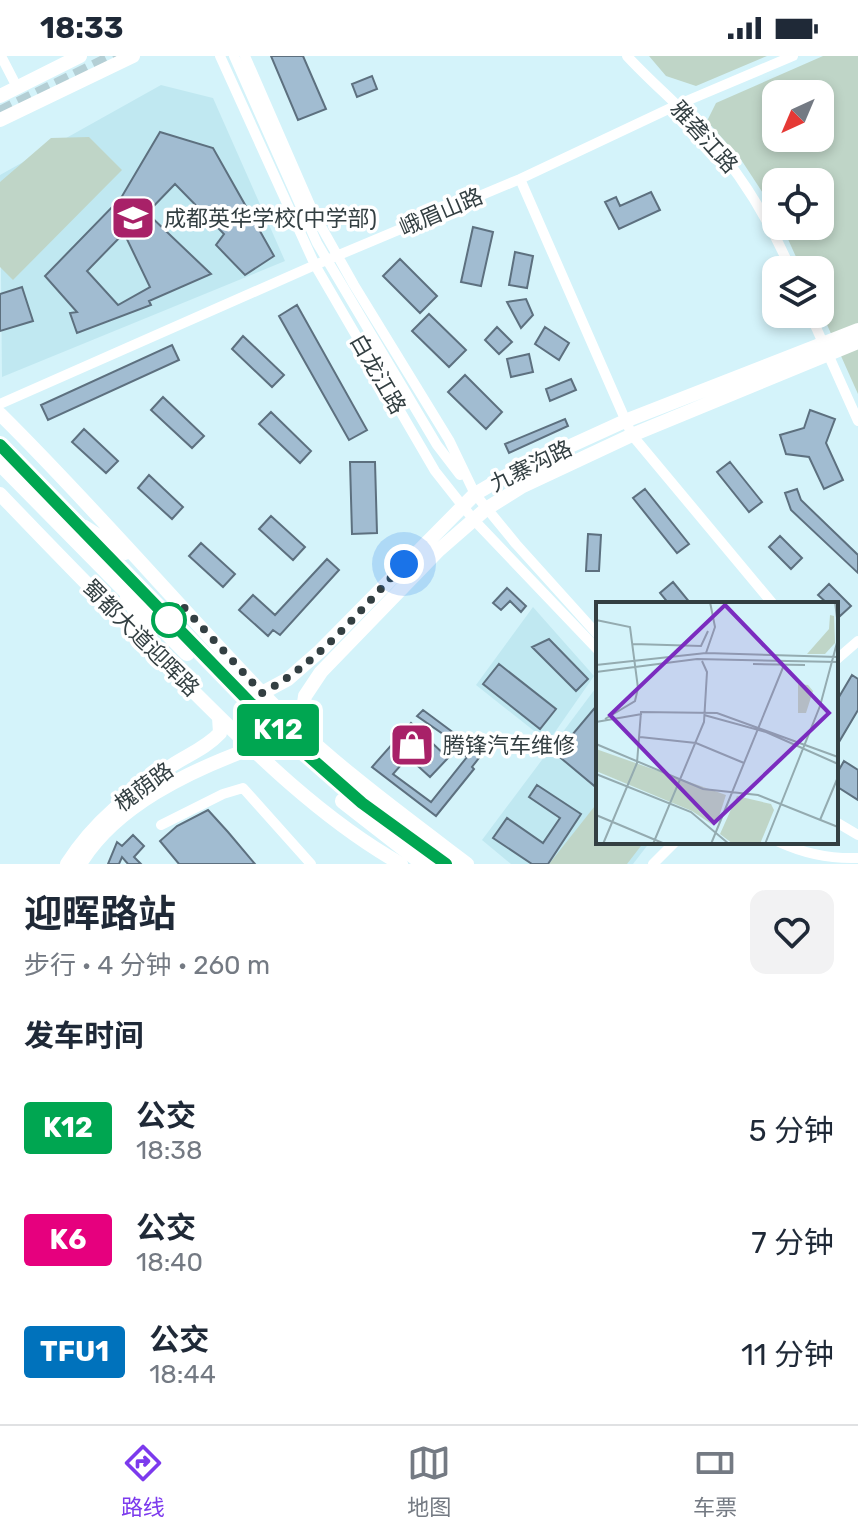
<!DOCTYPE html>
<html lang="zh">
<head>
<meta charset="utf-8">
<style>
	body { margin:0; font-family:Rubik,"Noto Sans SC",sans-serif; background:#f2f2f3; color:#1f2937; height:100vh; display:flex; flex-direction:column; font-size:30px; white-space:nowrap }
	* { box-sizing:border-box; margin:0 }
	p { font-size:26px; color:#747a83 }
	.icon { flex:none; width:44px; height:44px; fill:none; stroke:currentColor; stroke-width:2; stroke-linecap:round; stroke-linejoin:round }
	.map { position:relative; height:808px; overflow:hidden }
	.side { display:flex; flex-direction:column; background:#fff; flex:1 }
	.side>* { flex:none }
	.badge { padding:0 16px; border-radius:6px; font-size:28px; line-height:52px }
	.needle { width:52px; rotate:224deg }
	.buttons { position:absolute; left:762px; top:24px; display:grid; gap:16px }
	.buttons a { display:grid; place-items:center; width:72px; height:72px; border-radius:16px; background:#fff; box-shadow:0 4px 12px #0003; font-size:40px }
	.you { position:absolute; width:40px; height:40px; margin:-20px; border:6px solid #fff; border-radius:50%; background:#1a73e8; box-shadow:0 0 0 12px #1a73e833 }
	.map>.badge { position:absolute; translate:-50% -50%; box-shadow:0 0 0 4px #fff }
	h2 { padding:0 24px; font-size:30px; line-height:72px }
	.round { display:grid; place-items:center; flex:none; width:84px; height:84px; border-radius:16px; background:#f2f2f3 }
	.summary { display:flex; align-items:center; justify-content:space-between; height:136px; padding:0 24px }
	h1 { font-size:38px; font-weight:700; line-height:60px }
	ul { padding:0; list-style:none }
	li { display:flex; align-items:center; gap:24px; height:112px; padding:0 24px }
	li div { flex:1 }
	li b { display:block; font-size:30px }
	li em { font-style:normal }
	li .badge { min-width:88px; font-weight:700; text-align:center }
	.status { display:flex; justify-content:space-between; align-items:center; height:56px; padding:0 40px; background:#fff; direction:ltr }
	.status svg { height:22px; fill:currentColor }
	.tab-bar { display:flex; justify-content:space-around; align-items:center; height:112px; border-top:2px solid #e0e1e3; background:#fff; font-size:22px; color:#747a83 }
	.tab-bar a { display:grid; justify-items:center; gap:4px }
	.tab-bar .active { color:#7c3aed }
	.map>svg:first-child { display:block }
	.built { fill:#c0e8f1 }
	.green { fill:#bfd5c7; fill-rule:evenodd }
	.building { fill:#a1bcd1; stroke:#5d707f; stroke-width:2; fill-rule:evenodd }
	.lines { fill:none; stroke-linecap:round; stroke-linejoin:round }
	.major-tunnel { stroke:#b4cfd5; stroke-width:14; stroke-dasharray:14 7; stroke-linecap:butt }
	.minor { stroke:#fff; stroke-width:10 }
	.major { stroke:#fff; stroke-width:14 }
	.highway { stroke:#fff; stroke-width:16 }
	.line-casing { stroke:#fff; stroke-width:18 }
	.line { stroke:#00a651; stroke-width:12 }
	.walk { stroke:#333f42; stroke-width:8; stroke-dasharray:0 14.4 }
	.stop-dot { fill:#fff; stroke:#00a651; stroke-width:4 }
	.labels { text-anchor:middle; dominant-baseline:central; stroke-width:7; stroke-linejoin:round; paint-order:stroke }
	.street-label { font-size:22px; fill:#333f42; stroke:#fff }
	.poi-label { font-size:22px; fill:#333f42; stroke:#fff; text-anchor:start }
	.inset-road { fill:none; stroke:#94abb0; stroke-width:2 }
	.view { fill:#7b2cbf; fill-opacity:0.15; stroke:#7b2cbf; stroke-width:4 }
	.inset-edge { fill:none; stroke:#333f42; stroke-width:4 }
</style>
</head>
<body>
<div class="status"><b>18:33</b><svg viewBox="0 0 49 12"><path d="M0 12V9h3v3zM5 12V6h3v6zM10 12V3h3v9zM15 12V0h3v12zM26 1h20v11H26zM47 4h2v5h-2z"/></svg></div>
<div class="map">
<svg width="858" height="808" viewBox="0 0 858 808">
	<rect width="100%" height="100%" fill="#d4f3fa"/>
	<path class="built" d="M161,29L213,42L285,205L2,321L0,119Z
		M533,551L594,620L548,686L476,629Z
		M598,629V786H650L633,808H511L482,784Z"/>
	<path class="green" d="M649,0H767L696,30L666,20Z
		M823,0H858V338L820,253V214H802L782,170H820V126H776V157L740,102L707,65L716,47ZM776,38H820V82H776Z
		M89,81L122,114L13,224L0,211V126L51,82Z
		M598,746V786H644L627,808H549Z"/>
	<path class="building" d="M271,0H303L326,53L298,64Z
		M372,20L377,33L357,41L352,28Z
		M160,76L213,92L274,200L245,219L216,189L224,178L175,128L147,157L211,218L149,245L151,249L77,277L70,257L77,256L45,220L121,142ZM124,177L150,231L118,249L87,215Z
		M651,136L660,154L619,173L605,146L616,141L620,150Z
		M473,171L493,176L481,230L461,226Z
		M515,196L533,200L527,232L509,229Z
		M400,203L437,240L420,257L383,220Z
		M22,231L33,265L0,275V238Z
		M526,243L533,259L521,272L507,246Z
		M297,249L367,374L349,384L279,260Z
		M429,258L466,294L449,311L412,275Z
		M497,271L512,286L499,298L485,284Z
		M545,271L569,287L559,304L535,288Z
		M243,280L284,319L272,331L232,293Z
		M172,289L179,304L48,364L41,349Z
		M529,298L533,316L511,321L507,303Z
		M465,319L502,356L486,373L448,336Z
		M571,323L576,334L550,345L546,333Z
		M163,341L204,380L192,392L151,354Z
		M810,354L835,363L826,387L843,424L824,433L809,401L786,398L780,379L804,372Z
		M271,356L311,395L300,407L259,368Z
		M565,363L568,370L509,397L505,388Z
		M84,373L118,405L106,417L72,386Z
		M350,406H375L377,477L352,478Z
		M730,406L762,446L749,456L717,416Z
		M149,419L183,451L172,463L138,432Z
		M645,433L689,488L677,497L633,442Z
		M797,433L801,444L858,499V517L791,454L785,437Z
		M271,460L305,491L293,504L259,473Z
		M588,478L601,479L599,515H586Z
		M780,480L802,502L791,513L769,491Z
		M201,487L235,518L223,531L189,500Z
		M327,503L339,514L280,579L273,574L268,580L239,554L253,539L275,559Z
		M673,526L691,548H669L660,537Z
		M829,528L851,550L840,560L836,556V548H828L818,539Z
		M507,532L526,550L521,556L510,545L501,554L493,547Z
		M549,583L588,623L576,635L532,591Z
		M499,608L556,653L540,673L483,628Z
		M852,619L858,623V654L836,691V646Z
		M598,648V733L556,698Z
		M423,654L482,698L472,711L474,713L436,760L372,711L411,667L448,702L430,721L408,701L393,718L431,746L467,701L451,688L453,685L417,660Z
		M844,705L858,714V744L836,730V719Z
		M537,729L581,758L548,808H532L493,782L507,762L543,787L560,762L529,741Z
		M208,754L228,776L255,808H179L160,785L177,770Z
		M133,779L144,790L134,801L141,808H128L122,801L119,808H108L117,786L122,790Z"/>
	<g class="lines">
		<path class="major-tunnel" d="M0,57L116,0"/>
		<path class="minor" d="M1,0L17,31
			M220,0L315,209L435,415L473,463L598,594
			M234,0L317,187L437,389L460,419
			M245,0L314,158L354,229L449,384L475,438L516,488L598,579
			M627,0C652,27 681,51 706,79C742,119 769,164 791,214
			M520,123L632,379L773,548
			M810,258L858,365
			M0,348L315,209L520,123L677,49L793,0
			M836,604L858,585
			M836,766L858,779
			M161,769L223,738L243,732L311,808
			M779,786C805,798 829,803 858,802
			M653,808L675,786"/>
		<path class="major" d="M0,40L80,0
			M0,64L133,0
			M0,358C91,448 174,545 262,637C323,701 397,755 467,808
			M0,438C63,504 127,569 191,633C255,697 323,764 401,808
			M85,471L125,497
			M127,541L154,589
			M262,637L288,623L320,595L475,438L511,417L625,365L858,274
			M300,673L305,640L321,616L439,494L486,453L521,431L632,379L858,286
			M67,808C94,765 132,736 174,708C190,698 207,691 220,677L219,661
			M80,808C115,750 189,715 252,692"/>
		<path class="highway" d="M0,389L264,661L362,747L446,808
			M0,407L187,597
			M343,745L424,808"/>
	</g>
	<g class="lines">
		<g class="line-casing">
			<path id="line" d="M0,389L264,661L362,747L446,808"/>
		</g>
		<use href="#line" class="line"/>
		<path class="walk" d="M169,564L179,546L262,637C319,607 360,554 404,508"/>
	</g>
	<defs>
		<g id="school-square" transform="scale(2.3)"><rect x="-9" y="-9" width="18" height="18" rx="4" fill="#a82168" stroke="#fff"/><path d="M0-5L7-2L0 1L-7-2ZM-4 1L0 2.5L4 1V4Q0 6-4 4Z" fill="#fff"/></g>
		<g id="shop-square" transform="scale(2.3)"><rect x="-9" y="-9" width="18" height="18" rx="4" fill="#a82168" stroke="#fff"/><path d="M-5-2.5h2.3a2.7 3.5 0 0 1 5.4 0H5L5.5 6h-11ZM-1.5-2.5h3a1.5 2.3 0 0 0-3 0Z" fill="#fff"/></g>
	</defs>
	<g fill-rule="evenodd">
		<use href="#school-square" x="133" y="162"/>
		<use href="#shop-square" x="412" y="689"/>
	</g>
	<circle class="stop-dot" cx="169" cy="564" r="16"/>
	<g class="labels">
		<g class="street-label">
			<text transform="translate(704 81) rotate(48)">雅砻江路</text>
			<text transform="translate(441 156) rotate(-23)">峨眉山路</text>
			<text transform="translate(378 318) rotate(60)">白龙江路</text>
			<text transform="translate(531 410) rotate(-26)">九寨沟路</text>
			<text transform="translate(141 582) rotate(45)">蜀都大道迎晖路</text>
			<text transform="translate(144 731) rotate(-36)">槐荫路</text>
		</g>
		<g class="poi-label">
			<text x="164" y="162">成都英华学校(中学部)</text>
			<text x="443" y="689">腾锋汽车维修</text>
		</g>
	</g>
	<g transform="translate(596 546)">
		<rect width="242" height="242" fill="#d4f3fa"/>
		<path d="M234,13L238,14L239,41L229,52H211L233,27ZM202,82L212,83L217,89L210,111H202ZM0,147L130,193L121,221L117,223L96,209L0,169ZM141,194L175,202L178,208L164,242H137L124,232Z" fill="#bfd5c7"/>
		<path class="inset-road" d="M239,0L242,24M0,18L34,25L42,86L39,99L9,117M37,42L105,44L112,29M110,51L119,25L114,0M157,62L209,63M0,63L110,51L242,55M0,70L101,57L242,60M108,113L170,130L242,162M0,120L46,112M44,135L100,141L148,161M0,142L107,187L162,193L242,225M0,172L95,210L133,242M0,213L69,242M224,218L242,175M7,242L41,161L45,110L121,111L242,155M57,242L108,120L111,70L106,59M115,242L188,63M169,242L224,104L242,37"/>
		<path class="view" d="M129,3L233,111L118,221L14,113Z"/>
		<rect width="242" height="242" class="inset-edge"/>
	</g>
</svg>
<div class="buttons">
<a><svg class="needle" viewBox="-14 -14 28 28"><path d="M0-13l5 13h-10z" fill="#e53935"/><path d="M0 13l5-13h-10z" fill="#747a83"/></svg></a>
<a><svg class="icon" aria-label="locate" viewBox="0 0 24 24"><circle cx="12" cy="12" r="6"/><path d="M12 2v4M12 18v4M2 12h4M18 12h4"/></svg></a>
<a><svg class="icon" aria-label="layers" viewBox="0 0 24 24"><path d="M12 4l9 5-9 5-9-5zM3 14l9 5 9-5"/></svg></a>
</div>
<div class="you" style="left:404px;top:508px"></div>
<b class="badge" style="left:278px;top:674px;background:#00a651;color:#fff">K12</b>
</div>
<section class="side">
<div class="summary"><div><h1>迎晖路站</h1><p>步行 · 4 分钟 · 260 m</p></div><a class="round"><svg class="icon" aria-label="heart" viewBox="0 0 24 24"><path d="M12 20l-8-8c-3-5 5-10 8-4 3-6 11-1 8 4z"/></svg></a></div>
<h2>发车时间</h2>
<ul>
<li><span class="badge" style="background:#00a651;color:#fff">K12</span><div><b>公交</b><p>18:38</p></div><em>5 分钟</em></li>
<li><span class="badge" style="background:#e6007e;color:#fff">K6</span><div><b>公交</b><p>18:40</p></div><em>7 分钟</em></li>
<li><span class="badge" style="background:#0072bc;color:#fff">TFU1</span><div><b>公交</b><p>18:44</p></div><em>11 分钟</em></li>
</ul>
</section>
<nav class="tab-bar">
<a class="active"><svg class="icon" aria-label="directions" viewBox="0 0 24 24"><path d="M12 3l9 9-9 9-9-9zM9 14v-3h6M13 9l2 2-2 2"/></svg>路线</a>
<a><svg class="icon" aria-label="map" viewBox="0 0 24 24"><path d="M3 6l6-2 6 2 6-2v14l-6 2-6-2-6 2zM9 4v14M15 6v14"/></svg>地图</a>
<a><svg class="icon" aria-label="tickets" viewBox="0 0 24 24"><path d="M3 7h18v10H3zM15 7v10"/></svg>车票</a>
</nav>
</body>
</html>
